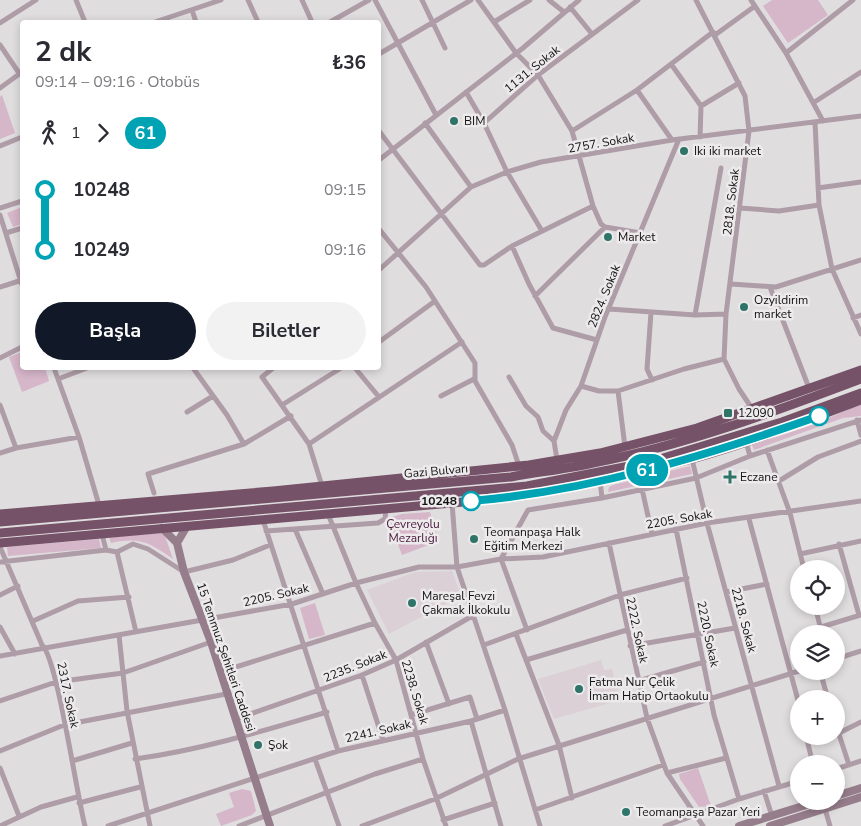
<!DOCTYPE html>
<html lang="tr">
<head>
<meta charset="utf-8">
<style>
	body { margin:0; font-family:"Nunito Sans",sans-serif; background:#f2f2f3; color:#2b2b33; height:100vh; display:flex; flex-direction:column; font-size:19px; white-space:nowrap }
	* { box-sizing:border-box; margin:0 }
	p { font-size:16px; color:#7c7c81 }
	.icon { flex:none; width:28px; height:28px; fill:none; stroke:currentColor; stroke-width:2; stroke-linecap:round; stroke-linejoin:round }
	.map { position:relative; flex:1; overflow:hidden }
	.panel { position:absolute; left:20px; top:20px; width:361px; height:350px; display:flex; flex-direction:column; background:#fff; border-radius:5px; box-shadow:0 2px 8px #0003 }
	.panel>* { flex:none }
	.badge { padding:0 10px; border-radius:16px; font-size:18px; line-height:32px }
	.controls { position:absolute; left:790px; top:560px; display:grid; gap:10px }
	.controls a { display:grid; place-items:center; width:55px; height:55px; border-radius:50%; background:#fff; box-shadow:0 2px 8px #0003; font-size:25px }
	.map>.badge { position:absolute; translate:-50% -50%; box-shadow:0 0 0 2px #fff }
	.legs { display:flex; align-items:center; gap:8px; height:55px; padding:0 15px; font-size:16px }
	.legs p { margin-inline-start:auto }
	.overview { display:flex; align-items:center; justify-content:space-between; height:85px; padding:0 15px }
	h1 { font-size:28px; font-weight:700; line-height:38px }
	.cta { display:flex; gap:10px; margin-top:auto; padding:10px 15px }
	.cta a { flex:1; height:58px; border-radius:30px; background:#111827; color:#fff; font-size:20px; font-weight:700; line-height:58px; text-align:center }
	.cta a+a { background:#f2f2f3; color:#2b2b33 }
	ul { padding:0 15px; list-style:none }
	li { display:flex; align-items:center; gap:18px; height:60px; font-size:19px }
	li i { display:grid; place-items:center; width:8px; height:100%; margin:0 6px; background:currentColor }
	li i::after { content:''; width:12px; height:12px; margin:-6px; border:4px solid; border-radius:50%; background:#fff }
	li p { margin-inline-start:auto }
	li:first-child i { background:linear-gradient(#0000 50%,currentColor 0) }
	li:last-child i { background:linear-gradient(currentColor 50%,#0000 0) }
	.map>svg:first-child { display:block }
	.built { fill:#dbd0d6 }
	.green { fill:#d6b6c9 }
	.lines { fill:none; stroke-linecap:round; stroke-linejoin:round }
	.street { stroke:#ae9ca7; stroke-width:5 }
	.secondary { stroke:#967d8c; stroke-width:8 }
	.highway { stroke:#755268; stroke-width:9 }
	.line-1-casing { stroke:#fff; stroke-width:11 }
	.line-1 { stroke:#00a3b4; stroke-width:8 }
	.poi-dot { fill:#2e7469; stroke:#edeaec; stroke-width:2 }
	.stop-1-dot { fill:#fff; stroke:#00a3b4; stroke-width:2.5 }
	.labels { text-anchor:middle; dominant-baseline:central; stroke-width:5; stroke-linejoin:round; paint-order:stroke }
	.street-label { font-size:12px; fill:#121111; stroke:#edeaec }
	.poi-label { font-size:12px; fill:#121111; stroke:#edeaec; text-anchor:start }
	.stop-label { font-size:12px; font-weight:bold; fill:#121111; stroke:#edeaec; text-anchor:end }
	.park-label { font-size:12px; fill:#4a1a3c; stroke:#edeaec }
</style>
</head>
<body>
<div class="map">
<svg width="861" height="826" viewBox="0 0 861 826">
	<rect width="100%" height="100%" fill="#e0dddf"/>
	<path class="built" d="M452,571L461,596L389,634L367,590L415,572Z
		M601,660L604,670L612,669L620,700L554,719L538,679Z"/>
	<path class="green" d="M772,0H818L828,15L788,43L763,6Z
		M2,95L15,133L0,139V97Z
		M22,207V224L13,227L7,213Z
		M22,352V368H45L49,381L22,392L9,357Z
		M861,404V416L843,418L754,450L752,445L815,424Z
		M690,466L692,474L608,492L609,487L613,485Z
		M430,512L439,541L402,555L388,518L402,514Z
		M164,533L173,559C148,542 141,537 111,543L109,537Z
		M99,539L101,548L8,556L7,547Z
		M315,603L325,635L309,639L300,608Z
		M698,768L711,806L699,807L680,779L679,774Z
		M242,789L251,791L256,811L252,815L221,826L216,814L234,807L229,793Z"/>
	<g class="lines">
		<path class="street" d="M76,0L85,22
			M248,0L258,22
			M302,0L312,22
			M375,0L436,115
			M422,0L445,48
			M478,0L516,53L538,75L572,131L593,206L601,224L605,227L641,233
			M549,0L564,12
			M696,0L745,96L749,131L726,314L724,359L739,389L753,410
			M751,0L786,53L823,121
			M570,7L592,34
			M192,10L196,22
			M155,22L221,0
			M330,22L369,0
			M494,22L530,0
			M0,23L36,0
			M715,35L755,6
			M0,45L19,73
			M786,53L853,0
			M379,54L471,0
			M671,64L701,106L700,137
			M0,88L22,72
			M637,90L672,140
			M466,92L484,123
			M813,103L861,72
			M701,106L739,83
			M815,122L819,205L832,269L861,334
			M425,123L471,187
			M379,131L480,265H484L512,246L593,206
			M572,131L637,90L713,32
			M0,146L22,137
			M379,160L523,48L579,0
			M818,188L861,182
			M0,208L22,201
			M740,208L779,211L819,205
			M0,215L22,285
			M379,229L426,287L475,363V381L512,445L519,466
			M542,231L507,172L484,123L538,75L638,0
			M6,233L22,228
			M512,246L529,284L553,328L597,340
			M379,270L471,187L507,172L541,162L672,140L861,116
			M731,284L776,287L861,260
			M0,287L22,280
			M770,287L809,388
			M535,296L605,227
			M609,309L695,315L726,314
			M651,312L647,369L652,380
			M695,315L721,168
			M853,318L861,315
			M379,342L435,301
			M0,358L22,347
			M54,368L79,437L99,505
			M193,368L227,415L244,444
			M273,368L262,377L309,444L322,486
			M355,368L379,397
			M509,377L526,406L538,417L543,431L554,441
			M58,379L87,368
			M581,386L599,391H618L684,369L724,359
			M618,391L625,447
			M441,396L474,379
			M0,405L16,448
			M282,405L341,368
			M187,412L213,396
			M857,420L861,435
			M746,442L750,456
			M309,444L462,342
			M767,450L790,513L804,569
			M0,453L16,448L79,437
			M692,459L707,523L779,786
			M557,460L554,441L566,410L581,386L605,317L679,139
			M600,481L602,498
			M779,481L818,457L861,441
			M642,489L652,534
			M154,493L148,474L244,444L291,416
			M452,503L457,567L505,710L540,826
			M328,514L356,583L375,623L396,660L423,759L446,826
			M749,519L799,704
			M263,520L338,751
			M295,529L323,594
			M676,529L714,715L739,799
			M266,531L378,523L385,519L386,509
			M102,534L106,550
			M609,543L647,718L667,773L703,826
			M839,544L859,615
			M0,547L42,645C57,657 77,797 85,826
			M117,552L136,632
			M800,554L861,541
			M0,562L106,550L117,552L133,544L148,549L184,572L233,560L270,545
			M726,592L767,584
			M0,595L18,586
			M815,606L822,634
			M33,621L78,601L129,597
			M0,627L15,654
			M821,627L861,615
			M527,630L501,559L528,510L602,498L696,478L750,456L861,420
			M516,634L559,745L572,798
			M119,635L127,711L150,826
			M426,642L449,704
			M484,645L620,595L687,578
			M630,646L735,628
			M0,656L292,604L356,583L419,567H457L501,559L543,557L707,523L861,501
			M836,659L861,651
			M526,660L627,630
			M820,671L828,699
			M220,672L375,623
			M362,675L383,740
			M638,681L704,662
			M0,701L56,682L123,673L211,642
			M411,715L470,697L477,719
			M236,719L362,675L396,660L474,615
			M471,721L501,826
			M836,725L849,765
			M839,733L861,722
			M806,736L813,764
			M0,751L64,725L226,694
			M135,759C201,750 263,731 327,712
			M315,759L339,826
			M72,761L132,743
			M0,768L19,816
			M836,769L861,761
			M667,773L726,758
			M764,791L772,816
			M79,803L140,787
			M825,809L830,826
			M535,810L663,765
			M443,820L495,803
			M0,826L41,807L77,797
			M108,826L338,751L471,721L505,710
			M239,826L375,774L423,759
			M362,826L435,799L518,759L799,671
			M665,826L739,799L799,781"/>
		<path class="secondary" d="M162,528L177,543L184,572L211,642L270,826
			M177,543L187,526
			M836,796L861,788
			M739,826L819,801
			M770,826L861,797"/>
		<path class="highway" d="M0,514L273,491L529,465L600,453L697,428L861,370
			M0,522L511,477C538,472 566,469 593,463C685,445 774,412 861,379
			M0,533L527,486L650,462L782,422L861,393
			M0,543L486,500C556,490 624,477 692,459C749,443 805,421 861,400"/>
	</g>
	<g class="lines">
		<g class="line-1-casing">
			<path id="line-1" d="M471,501C591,491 706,456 819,416"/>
		</g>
		<use href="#line-1" class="line-1"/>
	</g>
	<g class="poi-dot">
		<circle cx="454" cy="121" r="5"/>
		<circle cx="684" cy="151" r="5"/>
		<circle cx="608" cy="237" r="5"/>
		<circle cx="744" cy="307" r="5"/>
		<rect x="723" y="408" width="10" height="10" rx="2.5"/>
		<path d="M727.5 469.5h5v5h5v5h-5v5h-5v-5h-5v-5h5z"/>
		<circle cx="474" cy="539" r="5"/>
		<circle cx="412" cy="603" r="5"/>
		<circle cx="579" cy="689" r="5"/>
		<circle cx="258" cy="745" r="5"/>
		<circle cx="626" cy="812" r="5"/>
	</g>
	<g class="stop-1-dot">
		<circle cx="819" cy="416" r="9"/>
		<circle cx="471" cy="501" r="9"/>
	</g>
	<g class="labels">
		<g class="street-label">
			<text transform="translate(532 69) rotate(-39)">1131. Sokak</text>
			<text transform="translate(601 143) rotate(-10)">2757. Sokak</text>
			<text transform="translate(731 202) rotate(-83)">2818. Sokak</text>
			<text transform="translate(604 296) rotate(-68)">2824. Sokak</text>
			<text transform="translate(436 471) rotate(-5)">Gazi Bulvarı</text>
			<text transform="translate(679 519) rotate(-10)">2205. Sokak</text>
			<text transform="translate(276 595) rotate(-13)">2205. Sokak</text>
			<text transform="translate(744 620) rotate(75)">2218. Sokak</text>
			<text transform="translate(637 630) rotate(78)">2222. Sokak</text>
			<text transform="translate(708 634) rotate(78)">2220. Sokak</text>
			<text transform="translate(226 657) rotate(71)">15 Temmuz Şehitleri Caddesi</text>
			<text transform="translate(355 666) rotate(-22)">2235. Sokak</text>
			<text transform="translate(415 692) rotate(73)">2238. Sokak</text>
			<text transform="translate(68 695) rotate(78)">2317. Sokak</text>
			<text transform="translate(378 731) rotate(-13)">2241. Sokak</text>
		</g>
		<g class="poi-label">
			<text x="464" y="121">BIM</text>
			<text x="694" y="151">Iki iki market</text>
			<text x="618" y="237">Market</text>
			<text x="754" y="300">Ozyildirim<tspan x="754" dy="14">market</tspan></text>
			<text x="738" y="413">12090</text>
			<text x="740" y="477">Eczane</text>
			<text x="484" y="532">Teomanpaşa Halk<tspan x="484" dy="14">Eğitim Merkezi</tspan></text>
			<text x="422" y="596">Mareşal Fevzi<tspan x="422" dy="14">Çakmak İlkokulu</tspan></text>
			<text x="589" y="682">Fatma Nur Çelik<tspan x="589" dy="14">İmam Hatip Ortaokulu</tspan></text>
			<text x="268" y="745">Şok</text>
			<text x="636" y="812">Teomanpaşa Pazar Yeri</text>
		</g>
		<g class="stop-label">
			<text x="457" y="501">10248</text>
		</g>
		<g class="park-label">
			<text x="413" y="524">Çevreyolu<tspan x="413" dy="14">Mezarlığı</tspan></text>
		</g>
	</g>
</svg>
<div class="controls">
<a><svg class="icon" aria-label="locate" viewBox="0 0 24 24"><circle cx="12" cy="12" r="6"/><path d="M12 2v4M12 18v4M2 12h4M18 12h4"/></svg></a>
<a><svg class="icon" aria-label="layers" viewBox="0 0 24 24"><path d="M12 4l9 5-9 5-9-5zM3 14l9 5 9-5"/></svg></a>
<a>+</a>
<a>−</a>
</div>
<b class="badge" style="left:647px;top:470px;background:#00a3b4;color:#fff">61</b>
<section class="panel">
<div class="overview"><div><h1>2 dk</h1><p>09:14 – 09:16 · Otobüs</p></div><b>₺36</b></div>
<div class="legs"><svg class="icon" aria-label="walk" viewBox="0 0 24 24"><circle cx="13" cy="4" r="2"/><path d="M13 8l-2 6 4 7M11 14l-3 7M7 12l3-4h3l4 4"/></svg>1<svg class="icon" aria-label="forward" viewBox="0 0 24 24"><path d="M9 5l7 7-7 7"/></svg><b class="badge" style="background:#00a3b4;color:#fff">61</b></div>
<ul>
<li><i style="color:#00a3b4"></i><b>10248</b><p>09:15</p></li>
<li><i style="color:#00a3b4"></i><b>10249</b><p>09:16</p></li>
</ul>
<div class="cta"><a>Başla</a><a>Biletler</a></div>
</section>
</div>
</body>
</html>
